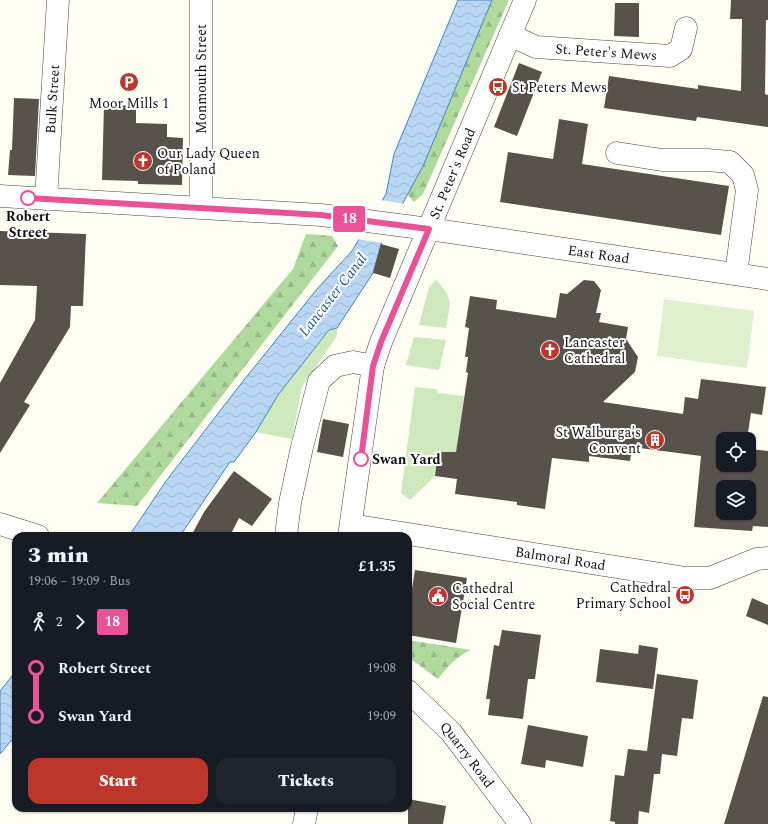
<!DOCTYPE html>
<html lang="en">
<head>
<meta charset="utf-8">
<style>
	body { margin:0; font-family:Spectral,serif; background:#20242c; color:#f1f3f6; height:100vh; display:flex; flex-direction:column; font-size:15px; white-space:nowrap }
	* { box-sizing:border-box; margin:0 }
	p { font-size:13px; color:#9ea1a6 }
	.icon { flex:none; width:22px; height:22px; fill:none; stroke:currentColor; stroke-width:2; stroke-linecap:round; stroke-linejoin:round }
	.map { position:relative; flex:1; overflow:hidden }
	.side { position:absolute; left:12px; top:532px; width:400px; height:280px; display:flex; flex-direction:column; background:#171b24; border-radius:12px; box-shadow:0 1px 3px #0004 }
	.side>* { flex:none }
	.badge { padding:0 8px; border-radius:3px; font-size:14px; line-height:26px }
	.fabs { position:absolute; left:716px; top:432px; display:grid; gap:8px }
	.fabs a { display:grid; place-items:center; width:40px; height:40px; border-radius:8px; background:#171b24; box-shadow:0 1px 3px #0004; font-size:20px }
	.map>.badge { position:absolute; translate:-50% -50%; box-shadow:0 0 0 2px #fff }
	.legs { display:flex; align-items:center; gap:6px; height:44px; padding:0 16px; font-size:13px }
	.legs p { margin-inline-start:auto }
	.overview { display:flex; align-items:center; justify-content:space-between; height:68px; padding:0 16px }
	h1 { font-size:22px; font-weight:800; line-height:30px }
	.button { display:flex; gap:8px; margin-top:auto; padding:8px 16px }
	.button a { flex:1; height:46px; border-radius:12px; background:#bc362b; color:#fff; font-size:16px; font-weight:800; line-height:46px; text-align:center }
	.button a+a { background:#20242c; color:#f1f3f6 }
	ul { padding:0 16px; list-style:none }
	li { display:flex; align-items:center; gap:14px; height:48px; font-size:15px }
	li i { display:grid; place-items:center; width:6px; height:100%; margin:0 5px; background:currentColor }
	li i::after { content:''; width:10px; height:10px; margin:-5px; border:3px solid; border-radius:50%; background:#171b24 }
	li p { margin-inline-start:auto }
	li:first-child i { background:linear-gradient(#0000 50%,currentColor 0) }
	li:last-child i { background:linear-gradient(currentColor 50%,#0000 0) }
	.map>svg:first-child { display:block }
	.green { fill:#cee9bd }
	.forest { fill:url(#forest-firs) }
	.pitch { fill:#e0f0ce }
	.water { fill:url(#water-waves); stroke:#4283c9 }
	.pier { fill:#fffef3 }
	.building { fill:#58524c; fill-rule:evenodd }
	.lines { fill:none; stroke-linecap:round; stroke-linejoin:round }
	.minor-casing { stroke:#434343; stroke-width:23 }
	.minor { stroke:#fff; stroke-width:22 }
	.line-1-casing { stroke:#fff; stroke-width:9 }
	.line-1 { stroke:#ea5297; stroke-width:6 }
	.stop-1-dot { fill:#fff; stroke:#ea5297; stroke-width:2 }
	.labels { text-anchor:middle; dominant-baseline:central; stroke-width:4; stroke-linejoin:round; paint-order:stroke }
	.street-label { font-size:14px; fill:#101010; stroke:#fff }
	.poi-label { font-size:14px; fill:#101010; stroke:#fff; text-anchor:start }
	.stop-label { font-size:14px; font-weight:bold; fill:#101010; stroke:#fff }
	.water-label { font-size:15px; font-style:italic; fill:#1c559f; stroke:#fff }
</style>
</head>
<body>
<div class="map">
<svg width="768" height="824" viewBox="0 0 768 824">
	<defs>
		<pattern id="forest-firs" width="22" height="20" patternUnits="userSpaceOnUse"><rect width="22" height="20" fill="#b0d99d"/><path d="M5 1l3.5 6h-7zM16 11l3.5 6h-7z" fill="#96b986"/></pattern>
		<pattern id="water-waves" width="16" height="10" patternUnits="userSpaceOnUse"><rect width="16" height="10" fill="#b9d7f4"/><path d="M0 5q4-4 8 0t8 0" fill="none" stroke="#9eb8d0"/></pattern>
	</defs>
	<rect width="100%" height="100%" fill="#fffef3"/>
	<path class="green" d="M436,280C455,300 450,303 446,328L419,325L429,287Z
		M337,328V336L302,387L292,439L256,432L278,395L330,330Z
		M414,337L446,340L439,370L406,365Z
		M415,387L436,389L438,393L464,396L456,452H438L435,476L410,500L401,493Z"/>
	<path class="forest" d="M492,0H509L423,194L414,202L407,194L424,164Z
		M306,234L332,236L338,246L137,506L97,503L293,269Z
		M408,640L471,650C457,656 447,667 438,679L408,657Z"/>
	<path class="pitch" d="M664,299L754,311L747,368L657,356Z"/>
	<path class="water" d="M458,0H492L424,164L381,244L373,273L337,328L329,330L278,395L256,432L234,462H230L180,536H129L166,481L240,385L317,289L352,251L386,194L394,154Z
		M16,671V735L0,754V691Z"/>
	<path class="pier" d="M380,200L405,204L384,243L356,239Z"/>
	<path class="building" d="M731,0H768V20H766L765,94L768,95V127L697,117L696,121L604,108L609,76L698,89V85L741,91L742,19H730Z
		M615,3H639V37L614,36Z
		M519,63L542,72L517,136L494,127Z
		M14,98L39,99L35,176L8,175L10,150H12Z
		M104,105L136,106V123L167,124V137L183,138L182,185L138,184V181L102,180Z
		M559,119L588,124L582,164L729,186L721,235L500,202L508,152L553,159Z
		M0,231L86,234L83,306H71L70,327L24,402L30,405L0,453V383L35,320L37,286L0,285Z
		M381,244L399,249L390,278L373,273Z
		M584,280L594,281L601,290L596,313H601L599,322L628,327L626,339L638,357L635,372L603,402L683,414L685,397L698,399L701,379L766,387L762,415L751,413L747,439H723V465H749V449L768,451V527L753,526L752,531L694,527L701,456L632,447L630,461L589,456V462L552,458L545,509L517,505V502L455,494L457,479L435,476L438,452H456L468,373L466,372L468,357H465L469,328L465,327L470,296L497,300L496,309L556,318L560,293L567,294ZM723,487H749V513H723Z
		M323,419L349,424L343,457L317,452Z
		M234,471L272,499L252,526L239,518L230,536H191L204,512Z
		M415,570L467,578L456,643L408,635V614Z
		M752,598L768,605V625L746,616Z
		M502,630L541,635L535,679H528L523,719L488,715L490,699H486L494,645L499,646Z
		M639,645L658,648L653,689L596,682L600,649L638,654Z
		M657,674L698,680L693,719L682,718L677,756L662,754L660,774H654L649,813L639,811L638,824H615V822L610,821L615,775L624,776L628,749L647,751Z
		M763,696L768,697V824H724Z
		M528,725L588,736L583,767L546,760L545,768L521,764Z
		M408,799L446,806L443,824H408Z"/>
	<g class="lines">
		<g class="minor-casing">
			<g id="minor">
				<path d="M201,0V207"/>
				<path id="s1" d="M510,35L536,47L670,56L681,49L686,28"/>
				<path d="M617,153L662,160H707L730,162L743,175L747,190L736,274"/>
				<path id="s2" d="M0,196L321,215L429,229L768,279"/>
				<path id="s3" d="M46,199L58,0"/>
				<path d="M0,524L38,536"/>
				<path id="s4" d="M351,525L686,578H710L757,559L768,558"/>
				<path d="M286,536L290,503L302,447L319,381L335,366L353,362L373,366"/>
				<path id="s5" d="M349,536L373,366L381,342L525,0"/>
				<path id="s6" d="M408,691L451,732L520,824"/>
				<path d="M304,824L307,808"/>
			</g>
		</g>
		<use href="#minor" class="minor"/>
	</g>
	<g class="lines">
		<g class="line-1-casing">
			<path id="line-1" d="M28,198L321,215L429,229L381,342L373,366L361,459"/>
		</g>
		<use href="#line-1" class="line-1"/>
	</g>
	<defs>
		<g id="parking-disc" transform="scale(1)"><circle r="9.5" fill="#bc362b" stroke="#fff"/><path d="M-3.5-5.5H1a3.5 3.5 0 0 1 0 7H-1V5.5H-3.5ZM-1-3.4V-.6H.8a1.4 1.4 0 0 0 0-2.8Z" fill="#fff"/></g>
		<g id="bus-disc" transform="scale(1)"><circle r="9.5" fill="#bc362b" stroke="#fff"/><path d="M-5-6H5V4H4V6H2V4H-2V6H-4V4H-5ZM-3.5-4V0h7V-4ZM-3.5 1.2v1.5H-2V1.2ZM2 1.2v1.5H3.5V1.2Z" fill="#fff"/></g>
		<g id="church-disc" transform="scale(1)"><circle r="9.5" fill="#bc362b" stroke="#fff"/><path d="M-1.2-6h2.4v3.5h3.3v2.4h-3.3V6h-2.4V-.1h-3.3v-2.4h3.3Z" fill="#fff"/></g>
		<g id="building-disc" transform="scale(1)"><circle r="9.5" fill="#bc362b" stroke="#fff"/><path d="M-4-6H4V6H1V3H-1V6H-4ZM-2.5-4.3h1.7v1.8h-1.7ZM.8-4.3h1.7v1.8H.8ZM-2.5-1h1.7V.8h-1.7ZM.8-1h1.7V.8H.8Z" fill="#fff"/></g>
		<g id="civic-disc" transform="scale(1)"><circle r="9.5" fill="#bc362b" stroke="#fff"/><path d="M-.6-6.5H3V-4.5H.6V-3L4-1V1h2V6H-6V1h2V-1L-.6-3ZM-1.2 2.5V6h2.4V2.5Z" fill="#fff"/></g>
	</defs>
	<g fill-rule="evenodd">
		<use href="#parking-disc" x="129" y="82"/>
		<use href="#bus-disc" x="498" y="87"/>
		<use href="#church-disc" x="143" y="161"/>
		<use href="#church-disc" x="550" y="350"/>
		<use href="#building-disc" x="655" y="440"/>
		<use href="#bus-disc" x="685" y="595"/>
		<use href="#civic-disc" x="438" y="596"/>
	</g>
	<g class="stop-1-dot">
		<circle cx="28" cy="198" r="7"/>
		<circle cx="361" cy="459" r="7"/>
	</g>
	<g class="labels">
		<g class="street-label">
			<text stroke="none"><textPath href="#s1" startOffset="99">St. Peter's Mews</textPath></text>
			<text transform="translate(201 79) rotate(-90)">Monmouth Street</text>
			<text stroke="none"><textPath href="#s3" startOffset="100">Bulk Street</textPath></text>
			<text stroke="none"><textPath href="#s5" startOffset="380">St. Peter's Road</textPath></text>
			<text stroke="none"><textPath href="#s2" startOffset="602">East Road</textPath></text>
			<text stroke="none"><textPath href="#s4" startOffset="212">Balmoral Road</textPath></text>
			<text stroke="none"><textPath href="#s6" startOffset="87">Quarry Road</textPath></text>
		</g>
		<g class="poi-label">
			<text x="512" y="87">St Peters Mews</text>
			<text x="129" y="103" text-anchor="middle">Moor Mills 1</text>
			<text x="157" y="153">Our Lady Queen<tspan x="157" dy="16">of Poland</tspan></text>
			<text x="564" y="342">Lancaster<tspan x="564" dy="16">Cathedral</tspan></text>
			<text x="641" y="432" text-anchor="end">St Walburga's<tspan x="641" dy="16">Convent</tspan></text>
			<text x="671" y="587" text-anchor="end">Cathedral<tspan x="671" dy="16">Primary School</tspan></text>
			<text x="452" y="588">Cathedral<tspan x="452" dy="16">Social Centre</tspan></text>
		</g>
		<g class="stop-label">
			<text x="28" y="216">Robert<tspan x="28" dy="16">Street</tspan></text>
			<text x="372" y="459" text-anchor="start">Swan Yard</text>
		</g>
		<g class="water-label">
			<text transform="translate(333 295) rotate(-52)">Lancaster Canal</text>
		</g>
	</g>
</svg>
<div class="fabs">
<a><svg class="icon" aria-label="locate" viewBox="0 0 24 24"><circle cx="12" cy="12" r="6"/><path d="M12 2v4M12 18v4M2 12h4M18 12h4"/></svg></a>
<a><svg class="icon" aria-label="layers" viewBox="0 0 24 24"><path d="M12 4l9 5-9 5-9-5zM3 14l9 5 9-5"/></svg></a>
</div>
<b class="badge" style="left:349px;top:219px;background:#ea5297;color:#fff">18</b>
<section class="side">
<div class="overview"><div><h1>3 min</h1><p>19:06 – 19:09 · Bus</p></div><b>£1.35</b></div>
<div class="legs"><svg class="icon" aria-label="walk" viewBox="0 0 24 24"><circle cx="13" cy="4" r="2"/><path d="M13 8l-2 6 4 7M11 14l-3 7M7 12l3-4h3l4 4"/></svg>2<svg class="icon" aria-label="forward" viewBox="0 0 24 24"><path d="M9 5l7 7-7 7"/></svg><b class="badge" style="background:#ea5297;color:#fff">18</b></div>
<ul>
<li><i style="color:#ea5297"></i><b>Robert Street</b><p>19:08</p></li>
<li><i style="color:#ea5297"></i><b>Swan Yard</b><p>19:09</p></li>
</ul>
<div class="button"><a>Start</a><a>Tickets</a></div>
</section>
</div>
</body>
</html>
